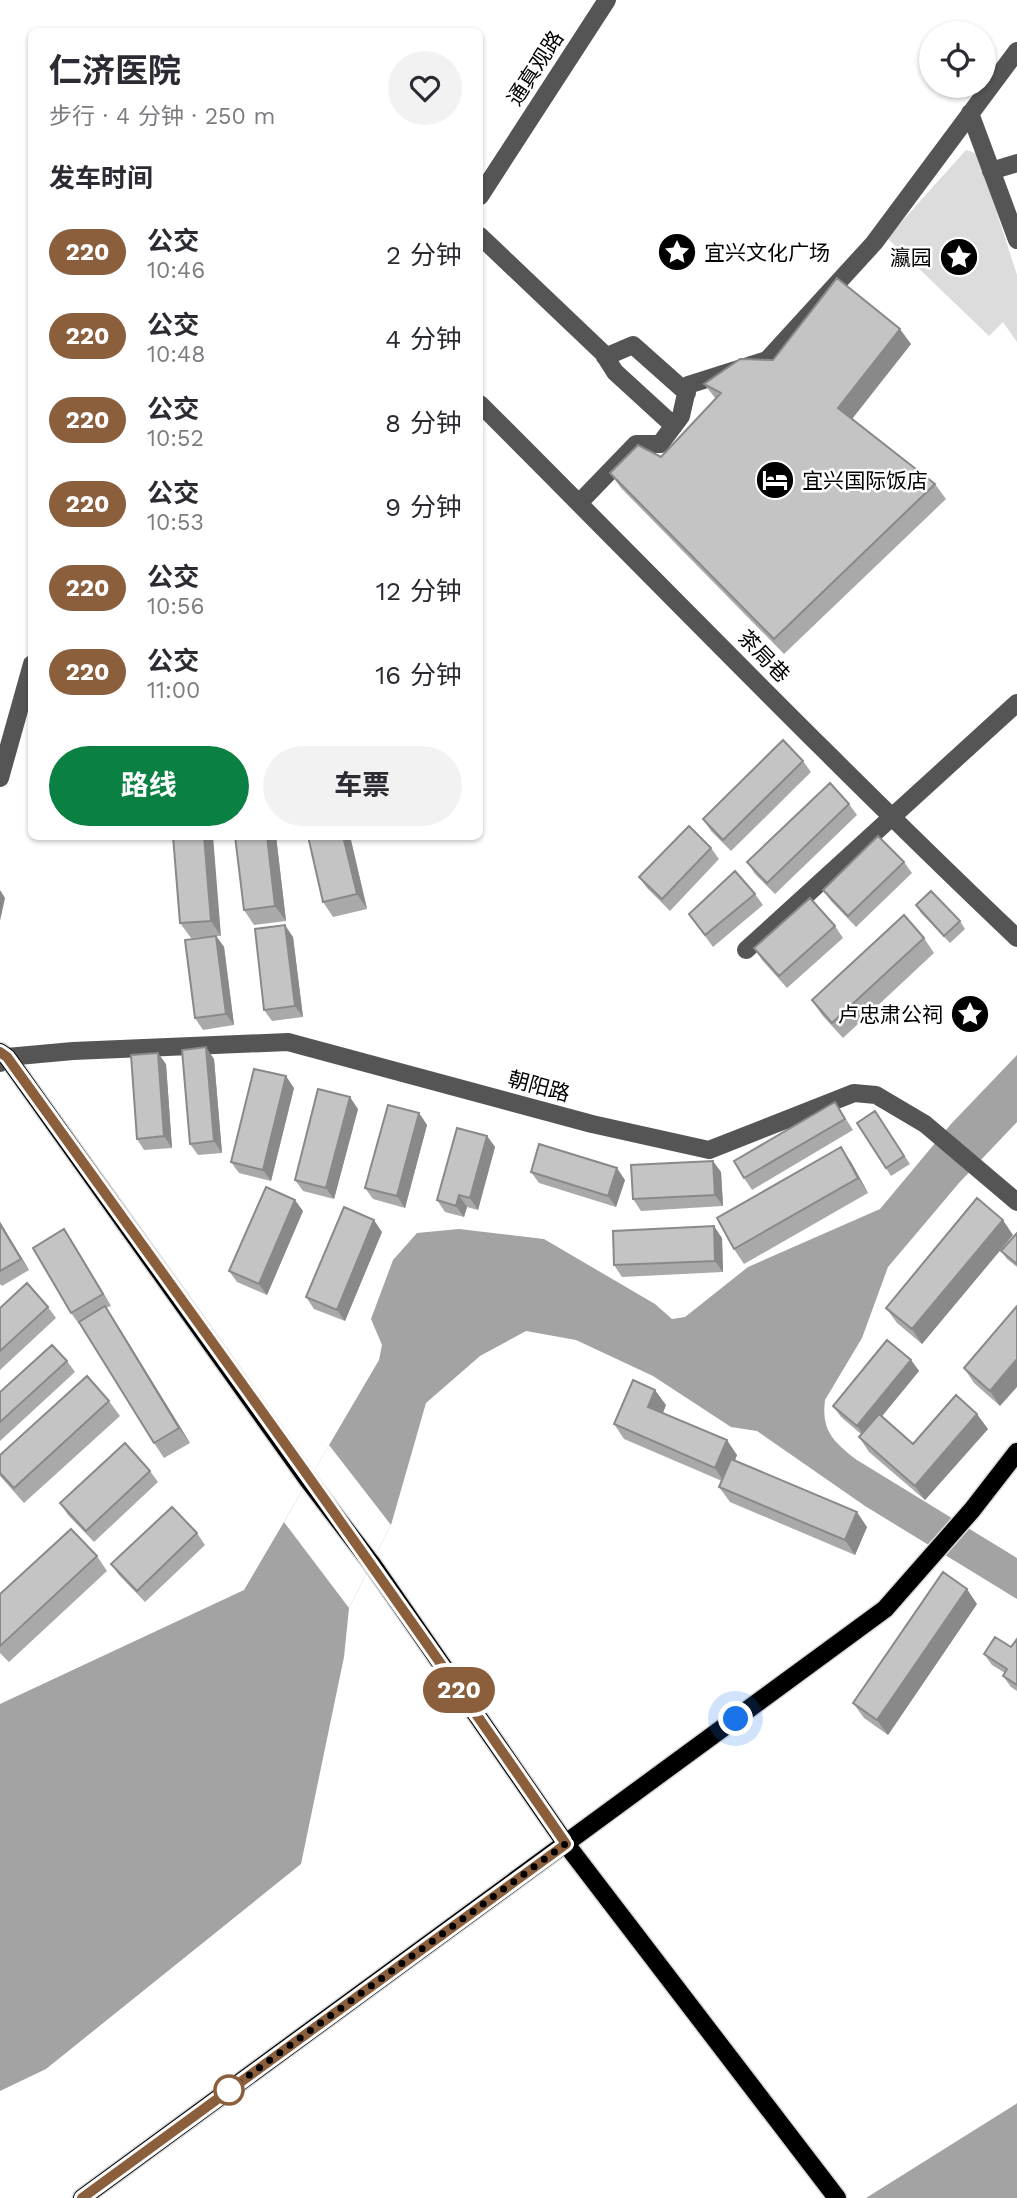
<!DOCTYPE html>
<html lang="zh">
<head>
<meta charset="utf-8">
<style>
	body { margin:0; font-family:"Work Sans","Noto Sans SC",sans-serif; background:#f2f2f3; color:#2b2b33; height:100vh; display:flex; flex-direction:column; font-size:26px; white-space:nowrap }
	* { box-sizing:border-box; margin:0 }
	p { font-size:23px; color:#7c7c81 }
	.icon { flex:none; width:38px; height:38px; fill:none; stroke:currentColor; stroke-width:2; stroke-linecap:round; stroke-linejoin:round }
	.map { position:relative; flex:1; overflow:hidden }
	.panel { position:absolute; left:28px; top:28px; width:455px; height:812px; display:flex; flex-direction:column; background:#fff; border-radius:10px; box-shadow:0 2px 5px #0004 }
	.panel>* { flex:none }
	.badge { padding:0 14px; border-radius:23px; font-size:24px; line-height:46px }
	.controls { position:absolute; left:919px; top:21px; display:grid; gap:14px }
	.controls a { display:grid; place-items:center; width:77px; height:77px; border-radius:50%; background:#fff; box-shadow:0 2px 5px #0004; font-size:35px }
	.you { position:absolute; width:35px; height:35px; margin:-18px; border:5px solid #fff; border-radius:50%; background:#1a73e8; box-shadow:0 0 0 10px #1a73e833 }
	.map>.badge { position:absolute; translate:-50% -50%; box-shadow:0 0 0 4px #fff }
	h2 { padding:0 21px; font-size:26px; line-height:63px }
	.round { display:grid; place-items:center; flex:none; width:74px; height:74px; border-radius:37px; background:#f2f2f3 }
	.headline { display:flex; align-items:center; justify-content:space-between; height:119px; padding:0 21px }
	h1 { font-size:33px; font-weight:700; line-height:52px }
	.action { display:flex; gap:14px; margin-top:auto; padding:14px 21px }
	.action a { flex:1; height:80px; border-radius:42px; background:#0b8043; color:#fff; font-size:28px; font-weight:700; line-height:80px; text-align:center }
	.action a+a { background:#f2f2f3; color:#2b2b33 }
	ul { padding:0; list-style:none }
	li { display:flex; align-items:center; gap:21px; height:84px; padding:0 21px }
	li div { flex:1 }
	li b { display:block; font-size:26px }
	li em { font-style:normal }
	li .badge { min-width:77px; font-weight:700; text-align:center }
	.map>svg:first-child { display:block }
	.green { fill:#dcdcdc }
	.water { fill:#a3a3a3 }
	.pier { fill:#fff }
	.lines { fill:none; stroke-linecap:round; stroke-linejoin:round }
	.major-casing { stroke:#dbdbdb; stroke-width:21 }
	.minor { stroke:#555; stroke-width:18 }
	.major { stroke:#000; stroke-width:18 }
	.wall { fill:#a9a9a9 }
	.shaded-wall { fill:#898989 }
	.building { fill:#c4c4c4; stroke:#898989; stroke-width:2 }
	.line-casing { stroke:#fff; stroke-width:16 }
	.line { stroke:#8b5e3c; stroke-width:10 }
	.walk { stroke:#000; stroke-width:7; stroke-dasharray:0 12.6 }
	.stop-dot { fill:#fff; stroke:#8b5e3c; stroke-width:3.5 }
	.labels { text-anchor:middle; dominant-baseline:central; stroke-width:5; stroke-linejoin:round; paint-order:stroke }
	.street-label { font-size:21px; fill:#000; stroke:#fff }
	.poi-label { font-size:21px; fill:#000; stroke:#fff; text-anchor:start }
</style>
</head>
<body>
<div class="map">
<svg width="1017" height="2198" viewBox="0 0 1017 2198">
	<rect width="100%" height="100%" fill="#fff"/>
	<path class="green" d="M966,150L978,154L1017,275V342L1003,322L989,336L887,238Z"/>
	<path class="water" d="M1017,1055V1122L959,1183L888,1267L862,1338L825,1400C821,1431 834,1442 857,1460L1017,1558V1599L865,1506L757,1431L731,1427L653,1376L576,1340L526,1331L480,1356L426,1403L391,1525L349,1608L344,1657L301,1864L46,2069L0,2091V1704L244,1590L379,1360L382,1345L371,1319L393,1260L417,1233L459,1229L544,1239L655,1304L672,1319L685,1317L748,1267L880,1209L951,1124Z
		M1017,2103V2198H866L1016,2104Z"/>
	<path class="pier" d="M329,1445L391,1525L349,1608L284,1522Z"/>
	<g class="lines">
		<g class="major-casing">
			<path id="major" d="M0,1052L7,1057L308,1480L372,1564L566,1844L837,2198
				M82,2198L885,1609L972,1510L1017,1452"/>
		</g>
		<path class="minor" d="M970,113L1017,240
			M991,171L1017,163
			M480,196L607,0
			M480,236L603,353L615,372L674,426
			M605,357L633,345L687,393
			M480,404C658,582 834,764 1017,938
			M579,503L636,444H660L681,416L688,385L767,360L874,243L1017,51
			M0,778L32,664
			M746,950L1017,703
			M0,1063L7,1057L73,1051L288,1042L592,1124L709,1150L854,1093L876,1095L925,1124L1017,1202"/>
		<use href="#major" class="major"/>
	</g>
	<path class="wall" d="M911,344L852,418L935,484L946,499L784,654L621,488L610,473L661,457L716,399L704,384L773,360Z
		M803,761L811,772L731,851L711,831L703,819Z
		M849,804L857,815L775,894L755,874L747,862Z
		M173,836L221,936H216L224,947L234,1025L203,1030L195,1018L208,937L191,938L180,923Z
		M235,836H276L286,921L254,925L244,910Z
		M308,836H350L367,909L333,917L323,902Z
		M711,848L719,859L670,911L647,888L639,877Z
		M904,862L912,873L856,927L831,901L823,890Z
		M755,894L763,905L713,947L689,914Z
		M916,905L960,921L965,929L950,943L921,913Z
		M835,926L843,938L787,988L762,960L754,948Z
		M293,937L303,1017L272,1021L264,1010Z
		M924,938L934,953L843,1038L822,1015L812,1000Z
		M214,1059L222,1153L198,1155L190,1144Z
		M166,1064L172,1148L144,1150L137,1139Z
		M294,1088L271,1181L239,1173L231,1162Z
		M835,1102L853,1130L752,1190L744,1178Z
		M358,1109L334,1199L303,1191L295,1180Z
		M875,1111L910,1164L891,1176L857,1123Z
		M419,1113L427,1125L405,1208L373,1199L365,1188Z
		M487,1136L495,1147L478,1210L467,1207L464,1217L445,1212L437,1200Z
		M851,1162L868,1193L744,1264L734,1249Z
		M531,1172L625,1180L616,1207L539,1183Z
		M721,1172L723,1206L641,1211L633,1199Z
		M303,1211L267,1295L237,1282L229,1271Z
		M0,1222L29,1270L2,1286L0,1284Z
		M64,1229L72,1241L111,1306L106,1308L115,1321L190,1443L164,1458L154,1443L81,1324H79L71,1313Z
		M382,1232L345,1321L314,1309L306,1297Z
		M1017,1233V1267L1007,1259L1001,1251Z
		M1013,1235L922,1344L897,1323L886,1308Z
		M722,1238L723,1272L622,1277L614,1265Z
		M1017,1306L1000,1406L974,1383L964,1368Z
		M48,1307L56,1318L0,1370V1308Z
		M911,1360L919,1371L882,1416L913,1444L988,1429L925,1500L869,1452L859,1437L861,1434L841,1417L833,1406Z
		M67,1361L75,1372L0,1441V1392Z
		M109,1401L120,1416L24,1503L0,1476V1455Z
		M666,1405L663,1413L737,1455L735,1461L867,1527L855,1555L730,1502L719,1487L722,1481L624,1439L614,1424Z
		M150,1471L158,1482L94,1542L68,1515L60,1503Z
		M197,1533L205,1545L145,1602L119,1575L111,1564Z
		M97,1556L107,1571L9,1662L0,1653V1594Z
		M977,1604L888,1735L864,1718L853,1703Z
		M1017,1639V1691L1011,1687L1003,1676L1005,1673L992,1665L984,1654L1011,1647Z"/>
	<path class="shaded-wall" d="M900,329L911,344L849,423L838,408Z
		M204,836H213L221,936L211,921Z
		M267,836H276L286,921L275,906Z
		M343,836H350L367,909L357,894Z
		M0,890L5,898L0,921Z
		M285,925L293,937L303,1017L295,1006Z
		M216,936L224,947L234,1025L226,1014Z
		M206,1047L214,1059L222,1153L214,1141Z
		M158,1053L166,1064L172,1148L164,1136Z
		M286,1076L294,1088L271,1181L263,1170Z
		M350,1097L358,1109L334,1199L326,1188Z
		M419,1113L427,1125L405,1208L397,1196Z
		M487,1136L495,1147L478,1210L470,1198Z
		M841,1147L851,1162L868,1193L858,1178Z
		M713,1161L721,1172L723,1206L715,1195Z
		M617,1168L625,1180L616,1207L608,1196Z
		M459,1195L467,1207L464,1217L456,1206Z
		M295,1200L303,1211L267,1295L259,1284Z
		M374,1220L382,1232L345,1321L337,1310Z
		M1003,1220L1013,1235L922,1344L912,1329Z
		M0,1221V1222L29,1270L21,1259L0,1224Z
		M714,1226L722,1238L723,1272L715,1261Z
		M64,1229L72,1241L111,1306L103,1294Z
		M105,1306L115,1321L190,1443L179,1428Z
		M1017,1359V1387L1000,1406L990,1391Z
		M911,1360L919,1371L865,1437L857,1426Z
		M655,1390L666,1405L659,1422L648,1407Z
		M977,1414L988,1429L925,1500L915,1486Z
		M727,1440L737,1455L725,1483L715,1468Z
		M857,1512L867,1527L855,1555L845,1540Z
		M967,1589L977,1604L888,1735L877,1720Z"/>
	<path class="building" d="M837,278L900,329L838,408L935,484L774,639L610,473L638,445L661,457L721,393L704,384L740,359L773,360Z
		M783,740L803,761L723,840L703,819Z
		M830,783L849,804L767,883L747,862Z
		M689,826L711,848L662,899L639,877Z
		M173,836H204L211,921L180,923Z
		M235,836H267L275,906L244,910Z
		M308,836H343L357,894L323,902Z
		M878,836L904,862L848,916L823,890Z
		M735,871L755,894L705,935L689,914Z
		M931,891L960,921L944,936L916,905Z
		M810,898L835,926L779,976L754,948Z
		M904,915L924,938L832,1023L812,1000Z
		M285,925L295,1006L264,1010L255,929Z
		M216,936L226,1014L195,1018L185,940Z
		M206,1047L214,1141L190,1144L182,1050Z
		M158,1053L164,1136L137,1139L131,1055Z
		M254,1069L286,1076L263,1170L231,1162Z
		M318,1089L350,1097L326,1188L295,1180Z
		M835,1102L845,1119L744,1178L734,1161Z
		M388,1105L419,1113L397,1196L365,1188Z
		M875,1111L904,1156L886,1168L857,1123Z
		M457,1128L487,1136L470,1198L459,1195L456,1206L437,1200Z
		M539,1144L617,1168L608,1196L531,1172Z
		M841,1147L858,1178L734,1249L717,1218Z
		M713,1161L715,1195L633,1199L631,1165Z
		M266,1187L295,1200L259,1284L229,1271Z
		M977,1198L1003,1220L912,1329L886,1308Z
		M344,1207L374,1220L337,1310L306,1297Z
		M0,1224L21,1259L0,1271Z
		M714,1226L715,1261L614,1265L613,1231Z
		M64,1229L103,1294L71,1313L33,1248Z
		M1017,1233V1264L1001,1251Z
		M27,1283L48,1307L0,1351V1308Z
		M105,1306L179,1428L154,1443L79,1322Z
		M1017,1306V1359L990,1391L964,1368Z
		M887,1340L911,1360L857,1426L833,1406Z
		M52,1345L67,1361L0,1422V1392Z
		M87,1376L109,1401L14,1488L0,1473V1455Z
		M633,1380L655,1390L648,1407L727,1440L715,1468L614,1424Z
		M956,1395L977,1414L915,1486L859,1437L879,1414L913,1444Z
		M125,1443L150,1471L86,1531L60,1503Z
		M731,1459L857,1512L845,1540L719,1487Z
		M172,1507L197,1533L137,1591L111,1564Z
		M71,1529L97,1556L0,1646V1594Z
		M943,1572L967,1589L877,1720L853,1703Z
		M995,1637L1011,1647L1017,1639V1685L1003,1676L1007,1669L984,1654Z"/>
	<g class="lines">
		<g class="line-casing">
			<path id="line" d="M0,1052L7,1057C195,1318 384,1579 566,1844L82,2198"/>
		</g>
		<use href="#line" class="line"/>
		<path class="walk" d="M229,2090L736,1719"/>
	</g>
	<defs>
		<g id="sight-disc" transform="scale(2.0125)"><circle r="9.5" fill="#000" stroke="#fff"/><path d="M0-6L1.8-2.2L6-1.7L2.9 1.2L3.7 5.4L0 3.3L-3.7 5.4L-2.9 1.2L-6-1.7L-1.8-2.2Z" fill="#fff"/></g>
		<g id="hotel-disc" transform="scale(2.0125)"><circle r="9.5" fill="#000" stroke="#fff"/><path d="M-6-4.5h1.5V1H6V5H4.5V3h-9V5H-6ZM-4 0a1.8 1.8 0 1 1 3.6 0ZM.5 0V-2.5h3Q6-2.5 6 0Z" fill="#fff"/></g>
	</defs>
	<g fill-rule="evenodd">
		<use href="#sight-disc" x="677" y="252"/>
		<use href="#sight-disc" x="959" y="257"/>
		<use href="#hotel-disc" x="775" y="480"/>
		<use href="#sight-disc" x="970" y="1014"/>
	</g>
	<circle class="stop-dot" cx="229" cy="2090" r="14"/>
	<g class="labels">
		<g class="street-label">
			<text transform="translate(535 68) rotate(-57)">通真观路</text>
			<text transform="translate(764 656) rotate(46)">茶局巷</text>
			<text transform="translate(539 1086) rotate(15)">朝阳路</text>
		</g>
		<g class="poi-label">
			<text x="704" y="252">宜兴文化广场</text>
			<text x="932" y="257" text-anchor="end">瀛园</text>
			<text x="802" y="480">宜兴国际饭店</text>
			<text x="943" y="1014" text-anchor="end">卢忠肃公祠</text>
		</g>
	</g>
</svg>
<div class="controls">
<a><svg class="icon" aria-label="locate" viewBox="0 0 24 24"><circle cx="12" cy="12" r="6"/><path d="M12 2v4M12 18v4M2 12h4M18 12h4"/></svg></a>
</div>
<div class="you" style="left:736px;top:1719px"></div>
<b class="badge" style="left:459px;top:1690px;background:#8b5e3c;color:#fff">220</b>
<section class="panel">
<div class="headline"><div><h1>仁济医院</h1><p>步行 · 4 分钟 · 250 m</p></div><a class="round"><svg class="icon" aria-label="heart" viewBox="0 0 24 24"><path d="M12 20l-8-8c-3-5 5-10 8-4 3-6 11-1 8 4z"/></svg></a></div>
<h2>发车时间</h2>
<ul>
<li><span class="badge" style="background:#8b5e3c;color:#fff">220</span><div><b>公交</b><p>10:46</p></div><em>2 分钟</em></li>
<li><span class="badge" style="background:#8b5e3c;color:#fff">220</span><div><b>公交</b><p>10:48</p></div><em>4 分钟</em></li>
<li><span class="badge" style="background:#8b5e3c;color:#fff">220</span><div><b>公交</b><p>10:52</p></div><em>8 分钟</em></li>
<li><span class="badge" style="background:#8b5e3c;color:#fff">220</span><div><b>公交</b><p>10:53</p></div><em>9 分钟</em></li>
<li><span class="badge" style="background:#8b5e3c;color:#fff">220</span><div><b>公交</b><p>10:56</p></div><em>12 分钟</em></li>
<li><span class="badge" style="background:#8b5e3c;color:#fff">220</span><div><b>公交</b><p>11:00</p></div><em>16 分钟</em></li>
</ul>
<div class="action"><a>路线</a><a>车票</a></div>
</section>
</div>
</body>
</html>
